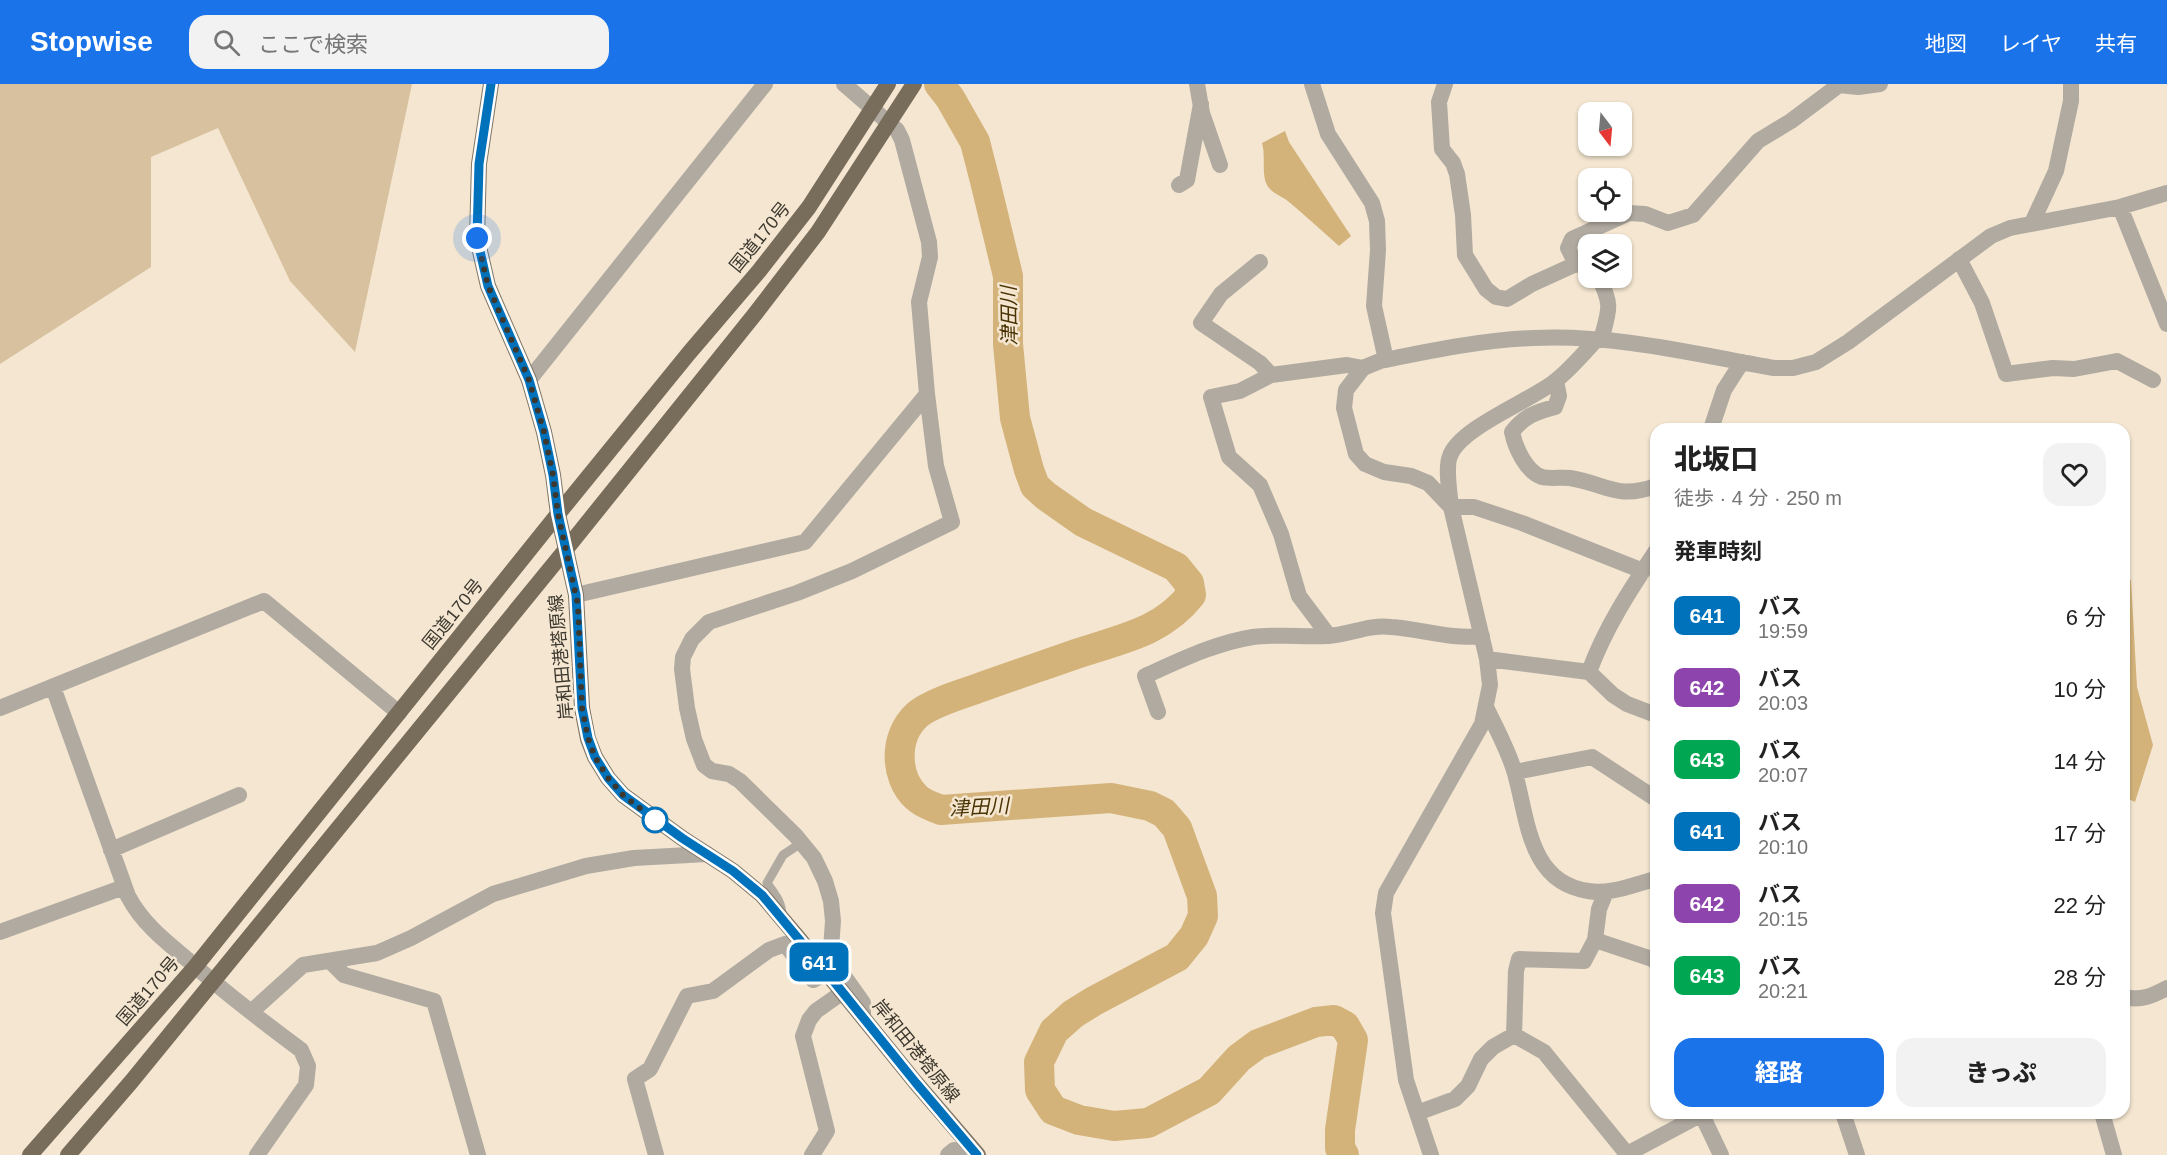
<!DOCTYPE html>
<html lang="ja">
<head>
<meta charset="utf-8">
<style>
	body { margin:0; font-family:Arial,"Noto Sans JP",sans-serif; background:#f2f2f2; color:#222; height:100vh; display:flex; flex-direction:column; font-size:22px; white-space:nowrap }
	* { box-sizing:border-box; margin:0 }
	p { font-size:20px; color:#767676 }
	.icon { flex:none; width:33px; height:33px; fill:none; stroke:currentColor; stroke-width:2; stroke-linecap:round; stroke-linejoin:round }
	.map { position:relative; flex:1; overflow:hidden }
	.panel { position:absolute; left:1650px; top:339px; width:480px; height:696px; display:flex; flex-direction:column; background:#fff; border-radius:18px; box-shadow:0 2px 4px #0004 }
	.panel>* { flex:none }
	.badge { padding:0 12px; border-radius:9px; font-size:21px; line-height:39px }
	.needle { width:39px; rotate:164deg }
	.controls { position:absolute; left:1578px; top:18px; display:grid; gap:12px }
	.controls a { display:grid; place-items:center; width:54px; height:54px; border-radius:12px; background:#fff; box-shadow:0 2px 4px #0004; font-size:30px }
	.you { position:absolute; width:30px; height:30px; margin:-15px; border:4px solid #fff; border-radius:50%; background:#1a73e8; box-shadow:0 0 0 9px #1a73e833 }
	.map>.badge { position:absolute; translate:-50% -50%; box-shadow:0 0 0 3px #fff }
	h2 { padding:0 24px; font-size:22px; line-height:54px }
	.round { display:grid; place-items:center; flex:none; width:63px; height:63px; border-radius:18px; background:#f2f2f2 }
	.summary { display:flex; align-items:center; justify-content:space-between; height:102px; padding:0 24px }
	h1 { font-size:28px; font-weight:800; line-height:45px }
	.action { display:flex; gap:12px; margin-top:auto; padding:12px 24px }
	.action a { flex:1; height:69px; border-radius:18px; background:#1a73e8; color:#fff; font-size:24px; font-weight:800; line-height:69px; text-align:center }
	.action a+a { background:#f2f2f2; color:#222 }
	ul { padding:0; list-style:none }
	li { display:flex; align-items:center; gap:18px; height:72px; padding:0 24px }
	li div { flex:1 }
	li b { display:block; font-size:22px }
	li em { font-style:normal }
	li .badge { min-width:66px; font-weight:700; text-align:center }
	header { display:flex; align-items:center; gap:36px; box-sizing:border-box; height:84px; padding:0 30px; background:#1a73e8; color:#fff }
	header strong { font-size:28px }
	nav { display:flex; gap:33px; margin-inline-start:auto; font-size:21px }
	.search { width:420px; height:54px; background:#f2f2f2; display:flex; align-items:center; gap:15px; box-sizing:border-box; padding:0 21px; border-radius:18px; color:#767676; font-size:22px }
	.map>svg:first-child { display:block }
	.green { fill:#d7c19e }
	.water { fill:#d4b37b }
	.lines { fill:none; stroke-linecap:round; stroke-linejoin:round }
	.river { stroke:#d4b37b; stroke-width:30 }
	.service { stroke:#b0aaa1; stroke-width:9 }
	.minor { stroke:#b0aaa1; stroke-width:16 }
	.primary { stroke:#817665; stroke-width:16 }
	.trunk { stroke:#786d5a; stroke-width:16 }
	.line-casing { stroke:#fff; stroke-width:14 }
	.line { stroke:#0072bc; stroke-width:9 }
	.walk { stroke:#3d382f; stroke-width:6; stroke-dasharray:0 10.8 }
	.stop-dot { fill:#fff; stroke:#0072bc; stroke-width:3 }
	.labels { text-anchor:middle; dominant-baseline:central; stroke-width:5; stroke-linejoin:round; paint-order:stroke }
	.street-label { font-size:18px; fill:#3d382f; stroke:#f4e6d0 }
	.water-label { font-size:20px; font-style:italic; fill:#4a3303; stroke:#f4e6d0 }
</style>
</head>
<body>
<header>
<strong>Stopwise</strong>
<div class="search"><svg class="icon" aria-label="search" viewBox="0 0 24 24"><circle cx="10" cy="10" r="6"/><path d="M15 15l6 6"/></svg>ここで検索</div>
<nav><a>地図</a><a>レイヤ</a><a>共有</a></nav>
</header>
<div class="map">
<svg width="2167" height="1071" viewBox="0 0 2167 1071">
	<rect width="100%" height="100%" fill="#f4e6d0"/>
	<path class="green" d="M0,0H412L355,268L290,197L218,44L151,73V183L0,280Z"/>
	<path class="water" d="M1285,47L1289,58L1351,152L1339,162C1322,147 1306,132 1289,118C1282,112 1272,110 1267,101C1261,89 1266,72 1262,59Z
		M2124,496H2131L2137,603L2153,661L2135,718L2124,713Z"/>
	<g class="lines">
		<path class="river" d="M939,0L950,14L975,58L985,97L1008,192V260L1015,334L1029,386L1035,402L1046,412L1083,438L1176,483L1189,499L1191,511C1161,549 1120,555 1076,570C1042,582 1009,593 976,605C961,610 929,620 917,631C894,652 894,692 916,713C923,720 932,722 941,726L1111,714L1150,722L1164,729L1177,744L1202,812L1203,832L1194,852L1177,873L1094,917L1073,930L1054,947L1039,978L1040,1006L1053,1026L1079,1036L1114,1042L1148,1039L1209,1007L1239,974L1258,960L1316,938L1334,936L1345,942L1353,956L1340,1046V1064L1344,1071"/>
		<path class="service" d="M782,831C782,818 774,809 767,799L783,771L801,759"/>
		<path class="minor" d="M844,0L897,46L902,56L929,158L930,173L919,218L927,310L936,382L952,438L852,487L797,509L709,538L692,555L683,573L682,585L687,624L694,655L704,681L712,687L729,690L740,697L796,752L814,774L825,797L831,817L833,837L831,865L836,881L863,919V933
			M1197,0L1202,29L1220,81
			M1312,0L1328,50L1372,119L1377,137L1378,166L1374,222L1386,276
			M1445,0L1439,18L1442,65L1453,79L1457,90L1463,131L1465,171L1486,205L1496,213L1507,215L1532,200L1576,180L1588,183
			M1179,101L1187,96L1201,20
			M2120,123L2167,240
			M2032,139L2056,87L2071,17V0
			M1959,175L1982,219L2006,290L2053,284L2074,285L2117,277L2153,296
			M1260,178L1221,210L1201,239L1260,279L1271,291
			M1576,180L1568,164L1572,155L1629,129L1645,130L1668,139L1693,131L1758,57L1791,37L1839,1L1858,3L1880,0
			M1599,194C1613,222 1609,226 1601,256
			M1596,256C1583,270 1569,287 1554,298C1528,318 1460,344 1450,372C1445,384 1450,410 1451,423H1474L1522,439L1643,487
			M529,296L765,0
			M1556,297L1559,312L1555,323C1536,328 1524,332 1512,348C1515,363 1526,388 1542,393C1550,395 1562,393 1570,394C1607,400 1616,416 1656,402
			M1711,345L1724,306L1742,278
			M576,511L805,458L927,310
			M1329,552L1299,512L1281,450L1260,401L1229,373L1211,313L1240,307L1271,291L1347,281L1363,284
			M1487,575L1589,588L1613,611L1627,620L1656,631
			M1589,588C1605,544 1630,506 1656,467
			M53,603L128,812C142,839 165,857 188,876C224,908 262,937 301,966L308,982L306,1001L257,1071
			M1486,623C1496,644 1507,664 1514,686C1528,732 1527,798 1588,807C1611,811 1634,800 1656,795
			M0,624L264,517L399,629
			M1158,628L1145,592C1181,576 1215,559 1253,553C1278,550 1302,553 1327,552C1349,551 1369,540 1391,543C1421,545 1451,556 1482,552
			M1515,688L1592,673L1656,715
			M111,766L239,711
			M0,848L124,803
			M1595,856L1655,876L1656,879
			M330,877L344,891L434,917L478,1071
			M2124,913C2141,917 2152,912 2167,904
			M251,928L303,881L377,869L411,854L493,810L586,782L634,774L707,770
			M1514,951L1544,968L1627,1070L1702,1030
			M1417,1029L1455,1015L1468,1002L1481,975L1493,963L1514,951L1516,887L1519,875L1584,877L1595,856L1599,825L1606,808
			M1701,1029L1721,1071
			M1843,1029L1857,1071
			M2102,1029L2114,1071
			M656,1071L635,995L650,985L687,912L713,907L769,866L785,860L813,896L827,889
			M812,1071L827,1047L803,952L809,936L816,927L843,908
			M948,1071L954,1066L960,1071
			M1431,1071L1406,996L1383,829L1386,809L1482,640L1490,601L1487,575L1451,423L1428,399L1411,392L1384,388L1365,380L1356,370L1344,324L1346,306L1363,284L1380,277C1430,267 1482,256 1533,254C1614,250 1695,270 1774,284H1793L1816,278L1848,258L1991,152L2010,144L2120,123L2167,109"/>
		<path class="primary" d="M491,0L479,80L477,154L488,202L529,296L544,348L553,391L558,430L576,511L582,624L588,655L595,673L608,694L623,711L682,754L733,787L762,811L800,856L916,999L978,1071"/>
		<path class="trunk" d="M30,1071L195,883L558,430L689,269L759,187L809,123L888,0
			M68,1071L131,998L567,464L755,230L818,148L914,0"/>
	</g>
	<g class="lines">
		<g class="line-casing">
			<path id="line" d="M491,0L479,80L477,154L488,202L529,296L544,348L553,391L558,430L576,511L582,624L588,654L595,673L608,694L623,711L682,754L733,787L762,811L827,889L916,999L977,1071"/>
		</g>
		<use href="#line" class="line"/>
		<path class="walk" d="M477,154L488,202L529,296L544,348L553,391L558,430L578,521L582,624L588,654L595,673L608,694L623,711L655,736"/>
	</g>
	<circle class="stop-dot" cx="655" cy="736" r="12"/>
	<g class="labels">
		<g class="street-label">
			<text transform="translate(760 153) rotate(-51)">国道170号</text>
			<text transform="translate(453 530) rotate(-51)">国道170号</text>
			<text transform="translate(561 573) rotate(-95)">岸和田港塔原線</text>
			<text transform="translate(148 907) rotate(-49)">国道170号</text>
			<text transform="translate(916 967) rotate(51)">岸和田港塔原線</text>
		</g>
		<g class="water-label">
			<text transform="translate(1009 232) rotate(-91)">津田川</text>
			<text transform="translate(979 723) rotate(-3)">津田川</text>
		</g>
	</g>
</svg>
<div class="controls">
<a><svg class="needle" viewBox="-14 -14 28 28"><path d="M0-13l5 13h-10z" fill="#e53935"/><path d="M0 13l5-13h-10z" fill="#767676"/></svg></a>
<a><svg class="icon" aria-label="locate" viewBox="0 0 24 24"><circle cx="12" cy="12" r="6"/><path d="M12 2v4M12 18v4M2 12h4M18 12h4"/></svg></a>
<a><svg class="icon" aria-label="layers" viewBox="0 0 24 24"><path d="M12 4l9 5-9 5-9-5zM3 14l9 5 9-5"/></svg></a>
</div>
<div class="you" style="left:477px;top:154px"></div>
<b class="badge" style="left:819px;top:878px;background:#0072bc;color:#fff">641</b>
<section class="panel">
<div class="summary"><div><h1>北坂口</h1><p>徒歩 · 4 分 · 250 m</p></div><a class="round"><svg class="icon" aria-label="heart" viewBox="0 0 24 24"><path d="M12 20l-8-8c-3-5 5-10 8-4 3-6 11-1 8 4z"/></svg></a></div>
<h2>発車時刻</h2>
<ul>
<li><span class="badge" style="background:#0072bc;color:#fff">641</span><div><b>バス</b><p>19:59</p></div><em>6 分</em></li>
<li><span class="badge" style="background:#8e44ad;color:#fff">642</span><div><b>バス</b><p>20:03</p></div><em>10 分</em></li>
<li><span class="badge" style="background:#00a651;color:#fff">643</span><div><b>バス</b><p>20:07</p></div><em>14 分</em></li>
<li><span class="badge" style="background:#0072bc;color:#fff">641</span><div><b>バス</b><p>20:10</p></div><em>17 分</em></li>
<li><span class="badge" style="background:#8e44ad;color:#fff">642</span><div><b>バス</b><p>20:15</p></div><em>22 分</em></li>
<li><span class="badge" style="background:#00a651;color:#fff">643</span><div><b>バス</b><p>20:21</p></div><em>28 分</em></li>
</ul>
<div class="action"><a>経路</a><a>きっぷ</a></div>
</section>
</div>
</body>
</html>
